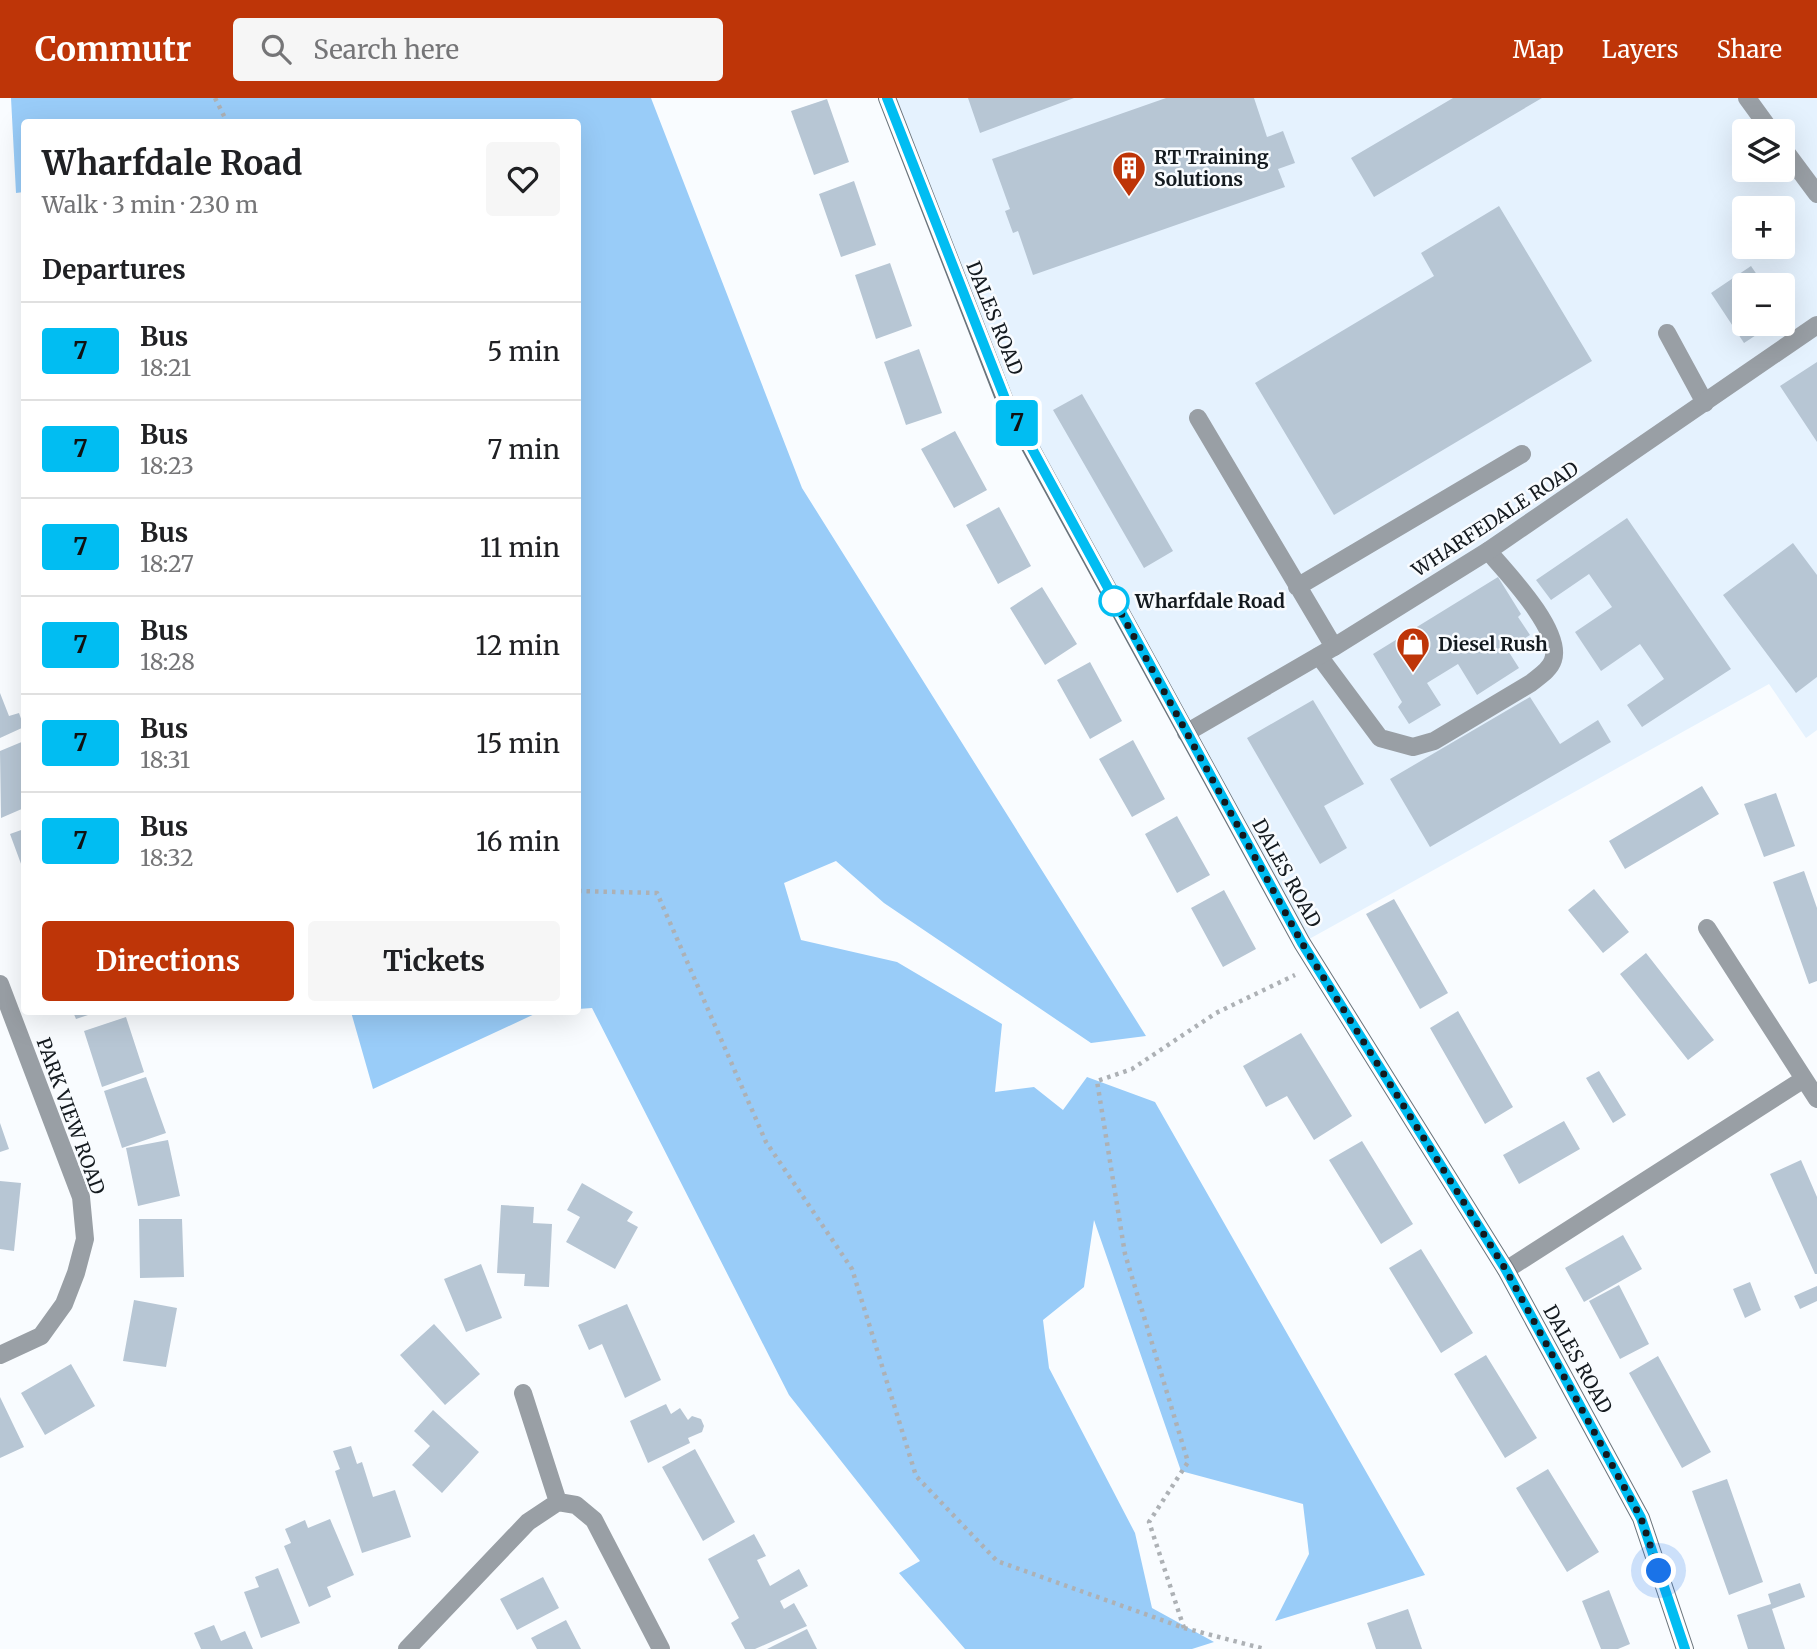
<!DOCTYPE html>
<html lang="en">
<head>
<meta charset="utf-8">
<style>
	body { margin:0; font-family:Merriweather,serif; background:#f6f6f6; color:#202124; height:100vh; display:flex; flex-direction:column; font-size:26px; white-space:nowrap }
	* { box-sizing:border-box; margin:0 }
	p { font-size:23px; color:#757577 }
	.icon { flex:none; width:38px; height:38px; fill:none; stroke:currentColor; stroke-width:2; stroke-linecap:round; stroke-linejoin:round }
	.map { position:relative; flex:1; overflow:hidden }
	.side { position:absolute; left:21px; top:21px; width:560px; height:896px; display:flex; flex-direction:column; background:#fff; border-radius:7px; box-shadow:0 7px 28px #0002 }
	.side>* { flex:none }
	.badge { padding:0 14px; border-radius:5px; font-size:24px; line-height:46px }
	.fabs { position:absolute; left:1732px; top:21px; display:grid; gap:14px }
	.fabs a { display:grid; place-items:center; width:63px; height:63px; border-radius:7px; background:#fff; box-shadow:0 7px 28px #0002; font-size:35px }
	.you { position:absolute; width:35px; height:35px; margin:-18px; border:5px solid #fff; border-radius:50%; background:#1a73e8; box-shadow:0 0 0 10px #1a73e833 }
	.map>.badge { position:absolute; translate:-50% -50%; box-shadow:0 0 0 4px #fff }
	h2 { padding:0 21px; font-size:26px; line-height:63px }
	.round { display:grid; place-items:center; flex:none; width:74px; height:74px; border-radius:7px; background:#f6f6f6 }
	.head { display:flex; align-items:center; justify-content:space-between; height:119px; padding:0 21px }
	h1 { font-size:33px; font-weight:700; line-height:52px }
	.primary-button { display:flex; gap:14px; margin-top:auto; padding:14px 21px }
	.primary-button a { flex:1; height:80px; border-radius:7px; background:#be3508; color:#fff; font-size:28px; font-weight:700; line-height:80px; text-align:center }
	.primary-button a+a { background:#f6f6f6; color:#202124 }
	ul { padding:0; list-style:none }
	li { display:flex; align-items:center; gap:21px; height:98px; padding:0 21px; border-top:2px solid #e0e0e0 }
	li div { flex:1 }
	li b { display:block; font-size:26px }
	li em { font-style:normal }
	li .badge { min-width:77px; font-weight:700; text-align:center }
	header { display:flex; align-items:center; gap:42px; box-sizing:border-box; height:98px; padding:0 35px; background:#be3508; color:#fff }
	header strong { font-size:33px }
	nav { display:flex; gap:38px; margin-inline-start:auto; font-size:24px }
	.search { width:490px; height:63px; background:#f6f6f6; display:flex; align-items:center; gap:18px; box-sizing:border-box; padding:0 24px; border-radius:7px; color:#757577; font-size:26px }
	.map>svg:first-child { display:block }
	.built { fill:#e5f2fe; fill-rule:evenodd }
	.forest { fill:#99ccf8 }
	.building { fill:#b7c6d4 }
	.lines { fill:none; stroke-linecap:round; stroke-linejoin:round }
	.path { stroke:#adb1b5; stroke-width:4.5; stroke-dasharray:3.5 5; stroke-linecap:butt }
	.lane { stroke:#999fa5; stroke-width:18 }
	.street { stroke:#999fa5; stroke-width:18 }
	.secondary { stroke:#6a747c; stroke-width:18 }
	.line-casing { stroke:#fff; stroke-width:16 }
	.line { stroke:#01bdf2; stroke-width:10 }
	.walk { stroke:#141a1f; stroke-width:7; stroke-dasharray:0 12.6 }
	.stop-dot { fill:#fff; stroke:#01bdf2; stroke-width:3.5 }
	.labels { text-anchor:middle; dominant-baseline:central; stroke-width:5; stroke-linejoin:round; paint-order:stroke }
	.poi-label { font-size:19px; font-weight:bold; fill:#141a1f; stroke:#f9fcff; text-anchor:start }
	.street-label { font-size:19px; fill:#141a1f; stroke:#f9fcff }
	.stop-label { font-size:19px; font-weight:bold; fill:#141a1f; stroke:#f9fcff; text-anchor:start }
</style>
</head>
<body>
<header>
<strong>Commutr</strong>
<div class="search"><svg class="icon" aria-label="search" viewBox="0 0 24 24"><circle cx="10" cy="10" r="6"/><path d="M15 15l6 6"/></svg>Search here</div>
<nav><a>Map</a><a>Layers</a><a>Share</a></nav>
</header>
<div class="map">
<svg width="1817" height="1551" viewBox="0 0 1817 1551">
	<rect width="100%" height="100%" fill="#f9fcff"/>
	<path class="built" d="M887,0H1817V632L1806,640L1769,586L1302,845L1005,303ZM1745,33H1783V72H1745ZM1745,110H1783V149H1745ZM1745,187H1783V226H1745Z"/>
	<path class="forest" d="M11,0H651L802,390L1146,938L1091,945L884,805L836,763L784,785L801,842L897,864L1002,926L995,994L1034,989L1063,1012L1087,979L1155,1004L1425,1477L1275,1523L1309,1456L1303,1406L1181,1373L1094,1122L1084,1189L1043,1222L1049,1270L1135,1435L1152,1510L1214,1544L1192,1551H965L899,1475L920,1463L789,1297L592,910L578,911V24H24V94L16,95Z
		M351,914H545H539L373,991Z"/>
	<path class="building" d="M968,0H1074L980,35Z
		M1166,0H1254L1267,39L1283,33L1295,65L1278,71L1285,89L1033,177L1018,133L1013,135L1005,113L1010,111L992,61Z
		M1453,0H1542L1374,99L1351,60Z
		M827,1L849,64L814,77L791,13Z
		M854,83L876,147L841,159L819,96Z
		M1499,108L1592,263L1334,417L1255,285L1434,178L1421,155Z
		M890,165L912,228L876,241L855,177Z
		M1751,168L1764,187H1745V226H1773L1744,245L1711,195Z
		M919,251L942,315L906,327L884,264Z
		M1817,264V344L1780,288Z
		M1082,296L1173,453L1144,470L1053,312Z
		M955,333L987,392L954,410L921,351Z
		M999,409L1031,468L998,486L966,427Z
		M1627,420L1731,571L1642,629L1627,607L1664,581L1640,546L1601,573L1575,534L1612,509L1589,476L1551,502L1536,482Z
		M1793,445L1817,477V579L1796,595L1723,497Z
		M1498,479L1521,516L1518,519L1530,537L1507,551L1519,570L1477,597L1458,566L1427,585L1441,607L1409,626L1398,609L1402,604L1373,556Z
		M1042,489L1077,546L1045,567L1010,510Z
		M1090,564L1122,623L1090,641L1057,582Z
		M0,595L9,618L19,615L24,629L0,640Z
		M1530,599L1560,646L1598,622L1611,644L1430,749L1390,681Z
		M1313,602L1364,686L1324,708L1347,750L1320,766L1247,640Z
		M1133,642L1165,701L1132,719L1099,661Z
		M24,643V710L1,720L0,653Z
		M1702,688L1719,716L1625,771L1609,743Z
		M1776,695L1795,748L1764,759L1744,706Z
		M1177,718L1210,777L1177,795L1145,736Z
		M24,731V774L10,736Z
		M1804,773L1817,810V883L1809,886L1773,784Z
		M1594,791L1629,834L1603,855L1568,812Z
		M1224,792L1256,851L1223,869L1191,810Z
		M1394,801L1448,895L1420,911L1366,816Z
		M1646,855L1714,942L1688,962L1620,876Z
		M1458,913L1513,1009L1485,1026L1430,930Z
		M73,914H97L76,921Z
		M126,919L144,974L102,989L84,933Z
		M1301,935L1352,1018L1314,1042L1287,998L1266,1009L1243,968Z
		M1599,973L1626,1017L1613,1025L1586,980Z
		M146,979L166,1035L122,1050L104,993Z
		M1564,1023L1580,1051L1519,1086L1503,1057Z
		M0,1025L9,1051L0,1054Z
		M168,1042L180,1098L138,1108L126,1050Z
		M1362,1043L1413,1126L1381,1146L1329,1062Z
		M1801,1062L1817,1099V1176H1815L1770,1076Z
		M0,1083L21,1085L14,1153L0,1151Z
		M582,1085L633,1114L627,1123L638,1129L615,1171L566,1144L580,1119L567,1112Z
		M501,1107L534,1109L533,1125L552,1126L549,1189L524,1188L525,1176L497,1175Z
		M139,1121H182L184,1179L140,1180Z
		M1623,1137L1642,1171L1584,1204L1565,1170Z
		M1421,1151L1473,1235L1441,1255L1389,1170Z
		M481,1166L502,1220L466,1234L444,1181Z
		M1750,1184L1761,1212L1745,1220L1733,1191Z
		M1619,1187L1649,1246L1620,1261L1589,1203Z
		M1817,1188V1203L1800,1211L1794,1198Z
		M134,1202L177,1210L166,1269L123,1263Z
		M627,1206L661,1282L625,1300L602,1246L589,1252L578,1227Z
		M434,1226L480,1276L445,1307L400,1257Z
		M1486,1257L1537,1340L1505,1360L1454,1276Z
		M1658,1258L1711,1354L1682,1370L1629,1275Z
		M71,1266L95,1308L45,1337L21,1295Z
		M0,1299L24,1349L0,1360Z
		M666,1306L671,1316L680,1310L688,1322L692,1318L701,1321L704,1328L702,1334L688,1340L690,1345L648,1365L630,1323Z
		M433,1312L479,1354L442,1395L412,1367L430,1348L414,1333Z
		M351,1348L357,1366L362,1364L373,1399L395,1392L411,1439L362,1455L335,1373L340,1371L333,1353Z
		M695,1351L735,1424L703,1443L662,1369Z
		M1548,1371L1599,1454L1567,1474L1516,1390Z
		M1727,1381L1763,1484L1729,1497L1692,1393Z
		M330,1421L354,1477L327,1489L331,1499L309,1509L284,1448L291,1445L285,1431L305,1422L308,1430Z
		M754,1436L766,1458L757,1462L770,1488L799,1471L808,1488L780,1503L784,1511L794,1505L807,1528L755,1551H745L731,1525L739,1520L708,1461Z
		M278,1470L300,1525L261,1540L244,1494L259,1489L255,1479Z
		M543,1479L559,1510L517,1532L500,1501Z
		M1800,1485L1805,1499L1772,1511L1785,1551H1748L1737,1517L1771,1506L1768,1496Z
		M1609,1492L1630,1546L1618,1551H1601L1582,1503Z
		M1408,1511L1422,1551H1376L1367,1525Z
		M566,1522L581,1551H537L531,1540Z
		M214,1527L221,1543L245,1533L253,1551H201L194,1535Z
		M807,1531L817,1551H767Z"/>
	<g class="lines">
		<path class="path" d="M215,0L227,24
			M578,793L657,795L766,1044L852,1171L916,1378L997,1463L1184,1530L1265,1551
			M1184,1530L1149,1424L1188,1364L1125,1156L1097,983L1132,971L1216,915L1295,877"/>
		<path class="lane" d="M1667,235L1705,305
			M1198,320L1334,549
			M1297,489L1522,356
			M1319,558L1380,640L1413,649L1434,643L1531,585C1538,579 1550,572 1553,562C1563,533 1506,474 1488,453"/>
		<path class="street" d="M1747,0L1771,33
			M1783,50L1817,96
			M1186,635L1334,549L1488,453L1817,227
			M1707,830L1817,1001
			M0,886L81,1099L85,1141L76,1175L64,1206L41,1238L0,1257
			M1506,1172L1804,981
			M523,1295L558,1404
			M407,1551L528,1424L558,1404L576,1407L594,1422L661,1551"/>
		<path class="secondary" d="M887,0L1005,303L1302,845L1506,1172L1641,1420L1685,1551"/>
	</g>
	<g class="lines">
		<g class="line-casing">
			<path id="line" d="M887,0L1006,303L1302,845L1506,1172L1641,1420L1685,1551"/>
		</g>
		<use href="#line" class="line"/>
		<path class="walk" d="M1114,503L1109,493L1302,845L1506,1172L1641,1420L1659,1473"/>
	</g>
	<defs>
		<g id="building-pin" transform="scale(1.75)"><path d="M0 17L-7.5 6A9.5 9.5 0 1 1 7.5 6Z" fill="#be3508" stroke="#f9fcff"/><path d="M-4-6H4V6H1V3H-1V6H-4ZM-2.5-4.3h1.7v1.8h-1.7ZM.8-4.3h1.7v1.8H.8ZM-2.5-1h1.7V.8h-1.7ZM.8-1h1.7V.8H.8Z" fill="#fff"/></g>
		<g id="shop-pin" transform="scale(1.75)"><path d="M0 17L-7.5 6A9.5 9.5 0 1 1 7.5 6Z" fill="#be3508" stroke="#f9fcff"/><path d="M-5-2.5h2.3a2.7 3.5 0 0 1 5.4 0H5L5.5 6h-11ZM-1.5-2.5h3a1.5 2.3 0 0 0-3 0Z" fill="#fff"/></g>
	</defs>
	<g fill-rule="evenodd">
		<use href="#building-pin" x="1129" y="70"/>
		<use href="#shop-pin" x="1413" y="546"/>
	</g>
	<circle class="stop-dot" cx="1114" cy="503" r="14"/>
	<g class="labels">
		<g class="poi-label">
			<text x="1154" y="59">RT Training<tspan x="1154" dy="22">Solutions</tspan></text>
			<text x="1438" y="546">Diesel Rush</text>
		</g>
		<g class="street-label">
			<text transform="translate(995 220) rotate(68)">DALES ROAD</text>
			<text transform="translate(1495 421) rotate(-33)">WHARFEDALE ROAD</text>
			<text transform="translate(1287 775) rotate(61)">DALES ROAD</text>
			<text transform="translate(71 1018) rotate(70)">PARK VIEW ROAD</text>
			<text transform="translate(1578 1261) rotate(61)">DALES ROAD</text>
		</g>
		<g class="stop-label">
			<text x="1135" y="503">Wharfdale Road</text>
		</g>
	</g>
</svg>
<div class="fabs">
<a><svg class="icon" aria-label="layers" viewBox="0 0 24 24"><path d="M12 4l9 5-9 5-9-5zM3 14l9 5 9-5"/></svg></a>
<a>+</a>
<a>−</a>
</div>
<div class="you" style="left:1659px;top:1473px"></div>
<b class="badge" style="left:1017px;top:325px;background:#01bdf2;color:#111">7</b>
<section class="side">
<div class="head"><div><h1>Wharfdale Road</h1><p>Walk · 3 min · 230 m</p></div><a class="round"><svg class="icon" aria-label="heart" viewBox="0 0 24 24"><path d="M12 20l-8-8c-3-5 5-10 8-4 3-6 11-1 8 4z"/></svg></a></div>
<h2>Departures</h2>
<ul>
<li><span class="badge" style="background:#01bdf2;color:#111">7</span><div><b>Bus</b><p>18:21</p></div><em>5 min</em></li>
<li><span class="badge" style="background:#01bdf2;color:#111">7</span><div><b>Bus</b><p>18:23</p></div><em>7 min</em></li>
<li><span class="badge" style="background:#01bdf2;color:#111">7</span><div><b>Bus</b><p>18:27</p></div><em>11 min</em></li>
<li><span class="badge" style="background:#01bdf2;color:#111">7</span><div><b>Bus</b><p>18:28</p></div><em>12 min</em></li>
<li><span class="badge" style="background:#01bdf2;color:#111">7</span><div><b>Bus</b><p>18:31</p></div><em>15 min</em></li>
<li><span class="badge" style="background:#01bdf2;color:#111">7</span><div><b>Bus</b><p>18:32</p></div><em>16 min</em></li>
</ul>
<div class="primary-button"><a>Directions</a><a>Tickets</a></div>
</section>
</div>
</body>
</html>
